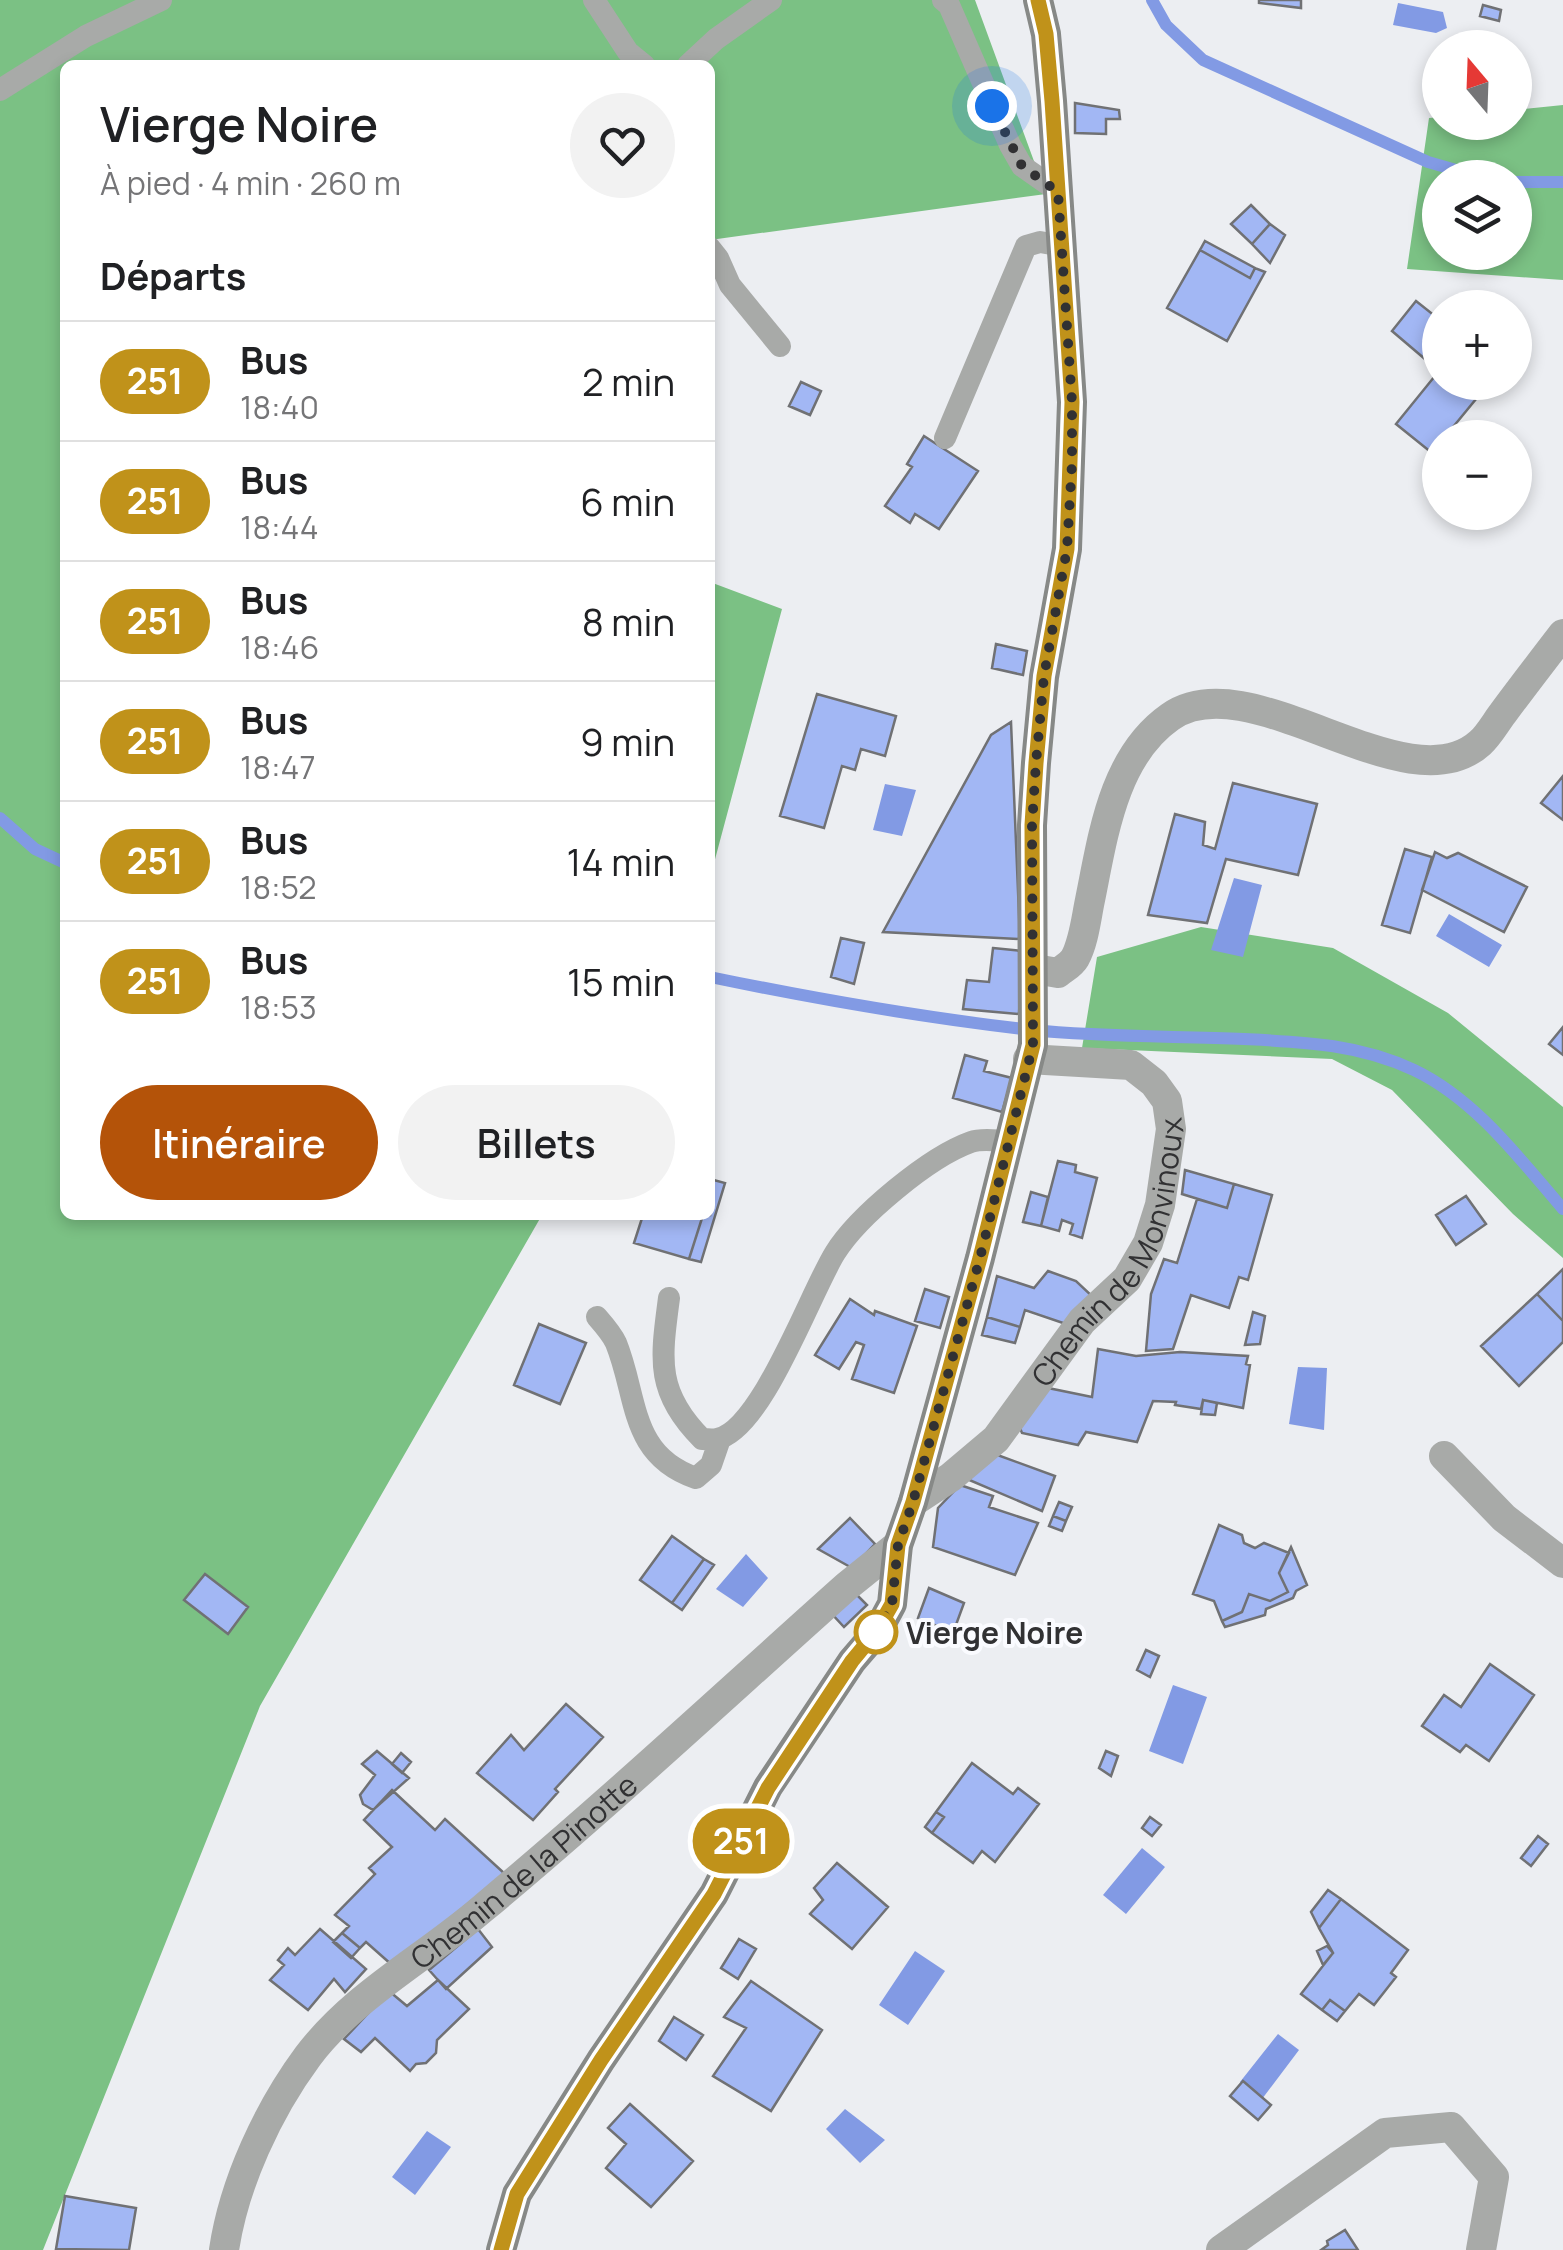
<!DOCTYPE html>
<html lang="fr">
<head>
<meta charset="utf-8">
<style>
	body { margin:0; font-family:Manrope,sans-serif; background:#f2f2f2; color:#202124; height:100vh; display:flex; flex-direction:column; font-size:38px; white-space:nowrap }
	* { box-sizing:border-box; margin:0 }
	p { font-size:32px; color:#757577 }
	.icon { flex:none; width:55px; height:55px; fill:none; stroke:currentColor; stroke-width:2; stroke-linecap:round; stroke-linejoin:round }
	.map { position:relative; flex:1; overflow:hidden }
	.side { position:absolute; left:60px; top:60px; width:655px; height:1160px; display:flex; flex-direction:column; background:#fff; border-radius:15px; box-shadow:0 5px 15px #0003 }
	.side>* { flex:none }
	.badge { padding:0 20px; border-radius:32px; font-size:35px; line-height:65px }
	.needle { width:65px; rotate:341deg }
	.fabs { position:absolute; left:1422px; top:30px; display:grid; gap:20px }
	.fabs a { display:grid; place-items:center; width:110px; height:110px; border-radius:50%; background:#fff; box-shadow:0 5px 15px #0003; font-size:50px }
	.you { position:absolute; width:50px; height:50px; margin:-25px; border:8px solid #fff; border-radius:50%; background:#1a73e8; box-shadow:0 0 0 15px #1a73e833 }
	.map>.badge { position:absolute; translate:-50% -50%; box-shadow:0 0 0 5px #fff }
	h2 { padding:0 40px; font-size:38px; line-height:90px }
	.round { display:grid; place-items:center; flex:none; width:105px; height:105px; border-radius:52px; background:#f2f2f2 }
	.overview { display:flex; align-items:center; justify-content:space-between; height:170px; padding:0 40px }
	h1 { font-size:48px; font-weight:600; line-height:75px }
	.button { display:flex; gap:20px; margin-top:auto; padding:20px 40px }
	.button a { flex:1; height:115px; border-radius:60px; background:#b45309; color:#fff; font-size:40px; font-weight:600; line-height:115px; text-align:center }
	.button a+a { background:#f2f2f2; color:#202124 }
	ul { padding:0; list-style:none }
	li { display:flex; align-items:center; gap:30px; height:120px; padding:0 40px; border-top:2px solid #e0e0e0 }
	li div { flex:1 }
	li b { display:block; font-size:38px }
	li em { font-style:normal }
	li .badge { min-width:110px; font-weight:700; text-align:center }
	.map>svg:first-child { display:block }
	.forest { fill:#7bc184; fill-rule:evenodd }
	.water { fill:#829ae4 }
	.lines { fill:none; stroke-linecap:round; stroke-linejoin:round }
	.stream { stroke:#829ae4; stroke-width:12 }
	.building { fill:#a2b7f4; stroke:#707174; stroke-width:2.5 }
	.lane { stroke:#a8aaa8; stroke-width:22 }
	.street { stroke:#a8aaa8; stroke-width:30 }
	.secondary { stroke:#878987; stroke-width:30 }
	.line-casing { stroke:#fff; stroke-width:22 }
	.line { stroke:#c0921a; stroke-width:15 }
	.walk { stroke:#313133; stroke-width:10; stroke-dasharray:0 18 }
	.stop-dot { fill:#fff; stroke:#c0921a; stroke-width:5 }
	.labels { text-anchor:middle; dominant-baseline:central; stroke-width:8; stroke-linejoin:round; paint-order:stroke }
	.street-label { font-size:30px; fill:#313133; stroke:#fafbff }
	.stop-label { font-size:30px; font-weight:bold; fill:#313133; stroke:#fafbff; text-anchor:start }
</style>
</head>
<body>
<div class="map">
<svg width="1563" height="2250" viewBox="0 0 1563 2250">
	<rect width="100%" height="100%" fill="#eceef2"/>
	<path class="forest" d="M0,0H975L1046,194L710,240V65H65V1215H542L260,1706L43,2250H0Z
		M1563,105V280L1407,269L1429,118L1440,117V122H1515V110ZM1440,178H1515V252H1440Z
		M710,582L782,609L710,878Z
		M1201,927L1333,948L1448,1013L1563,1107V1258L1513,1214L1392,1090L1332,1059L1082,1048L1097,957Z"/>
	<path class="water" d="M1398,3L1443,12L1447,28L1436,33L1393,25Z
		M885,784L916,790L902,836L873,830Z
		M1234,878L1262,885L1243,957L1211,950Z
		M1449,914L1502,945L1489,967L1436,936Z
		M1298,1367L1327,1368L1324,1430L1289,1424Z
		M746,1554L768,1578L743,1607L716,1589Z
		M1173,1685L1207,1697L1183,1764L1149,1751Z
		M1142,1848L1165,1867L1126,1914L1103,1895Z
		M915,1951L945,1971L908,2025L879,2005Z
		M1278,2034L1299,2050L1262,2099L1240,2082Z
		M845,2109L885,2140L860,2163L826,2129Z
		M427,2131L451,2147L415,2195L392,2177Z"/>
	<g class="lines">
		<path class="stream" d="M1152,0L1166,25L1203,60L1428,162L1484,178
			M1515,182H1563
			M0,818L35,849L65,863
			M710,977C816,999 925,1018 1032,1030C1102,1037 1174,1036 1244,1039C1304,1042 1359,1044 1414,1070C1475,1099 1520,1159 1563,1209"/>
	</g>
	<path class="building" d="M1259,0H1301V8L1259,3Z
		M1483,5L1501,10L1499,21L1480,16Z
		M1075,103L1119,110L1120,119H1106V134L1075,133Z
		M1251,205L1270,224L1252,244L1231,224Z
		M1270,224L1285,235L1270,263L1252,244Z
		M1205,241L1255,268L1250,278L1200,250Z
		M1200,250L1250,278L1255,268L1265,272L1227,341L1167,308Z
		M1416,301L1440,320V382H1490L1444,438H1440V443L1432,453L1396,424L1439,371L1392,331Z
		M801,382L821,391L810,415L789,406Z
		M924,436L978,471L939,529L915,514L910,523L885,506L912,467L907,464Z
		M996,644L1027,651L1023,675L992,668Z
		M817,694L896,716L885,756L861,749L855,770L842,766L824,828L780,816Z
		M1011,722L1020,939L883,932L991,735Z
		M1563,776V820L1541,803Z
		M1233,783L1317,804L1298,875L1226,859L1207,923L1148,915L1175,814L1205,822L1203,845L1215,849Z
		M1405,849L1432,857L1410,933L1382,925Z
		M1435,852L1447,858L1458,853L1527,887L1504,932L1422,890Z
		M841,938L864,943L854,984L831,977Z
		M993,948L1022,951L1019,1014L963,1009L967,980L989,982Z
		M1563,1027V1055L1549,1044Z
		M965,1055L987,1061L984,1071L1012,1078L1002,1112L953,1098Z
		M1058,1161L1076,1165L1075,1172L1097,1178L1082,1238L1070,1234L1073,1224L1062,1220L1059,1231L1041,1226Z
		M1185,1170L1234,1184L1227,1208L1182,1194Z
		M710,1179L725,1183L701,1262L689,1259L703,1215H710Z
		M1234,1184L1272,1195L1248,1280L1239,1277L1229,1308L1191,1295L1173,1349L1146,1351L1151,1294L1164,1259L1177,1263L1197,1199L1227,1208Z
		M1031,1192L1048,1197L1041,1226L1023,1222Z
		M1466,1196L1486,1224L1456,1245L1436,1215Z
		M643,1215H703L689,1259L634,1243Z
		M1563,1269V1321L1537,1294Z
		M1048,1271L1076,1281L1093,1297L1066,1324L1025,1310L1020,1327L987,1317L997,1276L1034,1288Z
		M925,1289L949,1297L940,1328L915,1321Z
		M1537,1294L1563,1321V1342L1519,1386L1481,1346Z
		M850,1299L874,1315L875,1311L917,1326L894,1393L852,1379L864,1345L856,1342L839,1369L815,1355Z
		M1253,1312L1265,1316L1260,1344L1245,1345Z
		M987,1317L1020,1327L1015,1343L982,1335Z
		M539,1324L586,1343L560,1404L514,1385Z
		M1098,1349L1136,1356L1180,1352L1248,1356L1246,1364L1250,1365L1243,1408L1203,1400L1201,1409L1175,1405L1176,1402L1153,1401L1137,1442L1086,1432L1078,1445L1022,1433L1020,1428L1043,1387L1092,1397Z
		M1203,1400L1217,1403L1215,1415L1201,1414Z
		M992,1453L1055,1476L1042,1511L967,1479Z
		M960,1485L993,1496L989,1507L1038,1523L1015,1575L933,1547L938,1508Z
		M1059,1502L1072,1507L1066,1521L1053,1516Z
		M1053,1516L1066,1521L1062,1531L1049,1526Z
		M850,1518L875,1544L852,1568L818,1549Z
		M1219,1525L1242,1535L1244,1543L1255,1548L1264,1543L1289,1553L1279,1573L1288,1592L1270,1601L1249,1594L1242,1612L1222,1621L1214,1601L1193,1594Z
		M672,1536L704,1559L672,1603L640,1580Z
		M1291,1547L1307,1585L1296,1591L1293,1598L1266,1609L1265,1615L1225,1627L1222,1621L1242,1612L1249,1594L1270,1601L1288,1592L1279,1573Z
		M704,1559L714,1565L682,1610L672,1603Z
		M205,1574L248,1607L228,1634L184,1600Z
		M929,1588L964,1603L953,1633L918,1618Z
		M855,1593L867,1605L844,1627L832,1614Z
		M1146,1650L1159,1656L1150,1677L1137,1670Z
		M1490,1664L1534,1695L1489,1761L1466,1745L1460,1752L1422,1726L1444,1695L1461,1707Z
		M566,1704L603,1737L555,1789L558,1792L533,1820L477,1773L511,1735L524,1750Z
		M377,1751L409,1778L373,1810L363,1804L360,1795L375,1775L362,1764Z
		M1106,1751L1118,1756L1111,1776L1099,1768Z
		M401,1753L411,1762L402,1773L392,1764Z
		M972,1763L1013,1794L1018,1788L1039,1804L995,1862L982,1851L973,1863L932,1833L944,1817L936,1812Z
		M392,1790L435,1830L445,1819L505,1874L392,1965L366,1942L360,1948L342,1933L349,1926L335,1915L375,1874L369,1868L392,1847L364,1820Z
		M936,1812L944,1817L932,1833L925,1827Z
		M1150,1817L1161,1825L1152,1836L1142,1828Z
		M1538,1836L1548,1844L1531,1866L1521,1858Z
		M837,1863L888,1907L852,1949L810,1914L823,1900L814,1888Z
		M1328,1890L1341,1899L1319,1928L1311,1912Z
		M1341,1899L1408,1950L1391,1973L1396,1977L1374,2005L1359,1994L1345,2011L1330,2000L1322,2010L1301,1994L1333,1953L1319,1928Z
		M320,1929L366,1969L345,1992L334,1979L308,2010L270,1980L284,1965L278,1960L288,1948L295,1955Z
		M478,1929L492,1947L446,1989L429,1970Z
		M342,1933L360,1948L351,1958L333,1942Z
		M739,1939L756,1949L738,1979L721,1968Z
		M1327,1946L1333,1953L1323,1965L1317,1951Z
		M438,1980L469,2009L437,2040L436,2053L426,2063L416,2064L410,2071L375,2038L361,2052L344,2039L389,1991L407,2006Z
		M751,1981L822,2030L771,2111L713,2076L746,2028L724,2017Z
		M1330,2000L1345,2011L1337,2021L1322,2010Z
		M674,2017L703,2035L686,2060L659,2041Z
		M1243,2081L1271,2105L1258,2120L1230,2096Z
		M630,2104L693,2161L651,2207L606,2168L626,2144L608,2128Z
		M65,2196L136,2208L129,2250L56,2249Z
		M1345,2230L1358,2250H1321L1328,2245L1327,2241Z"/>
	<g class="lines">
		<path class="lane" d="M594,0L628,52L644,65
			M943,0L949,5L1010,145L1022,166L1059,192
			M688,65L716,39L771,0
			M0,90L86,36L161,0
			M710,248L718,258L730,285L780,346
			M945,438L1026,246L1040,242L1063,246
			M669,1298C661,1359 655,1392 702,1439C707,1439 712,1440 717,1439C762,1430 811,1291 835,1253C858,1216 929,1157 971,1142C982,1138 997,1141 1009,1141
			M597,1317C604,1325 612,1334 616,1343C638,1397 629,1455 696,1478L711,1465L720,1439"/>
		<g class="street">
			<path d="M1035,969L1058,973C1064,968 1071,965 1075,958C1084,941 1086,919 1090,900C1103,836 1113,757 1170,717C1250,660 1407,809 1480,743C1489,735 1496,722 1503,713C1523,686 1543,660 1563,634"/>
			<path d="M1444,1456L1504,1518L1563,1563"/>
			<path id="s1" d="M913,1502L951,1477L996,1439L1082,1321L1127,1279L1148,1243L1160,1205L1171,1129L1167,1101L1154,1083L1131,1065L1028,1059"/>
			<path id="s2" d="M224,2250C234,2183 268,2110 308,2056C354,1995 425,1958 482,1909C607,1805 726,1694 847,1586L898,1545"/>
			<path d="M1221,2250L1385,2133L1451,2127L1494,2177L1481,2250"/>
		</g>
		<path class="secondary" d="M501,2250L517,2194L601,2060L714,1894L768,1787L852,1661L877,1632L892,1604L898,1545L913,1502L980,1258L1033,1045L1032,825L1036,763L1044,677L1067,549L1072,402L1052,101L1046,34L1038,0"/>
	</g>
	<g class="lines">
		<g class="line-casing">
			<path id="line" d="M501,2250L517,2194L601,2060L714,1894L768,1788L852,1661L876,1632L892,1604L898,1545L913,1502L980,1258L1033,1045L1032,825L1036,763L1044,676L1067,549L1072,402L1052,101L1046,34L1038,0"/>
		</g>
		<use href="#line" class="line"/>
		<path class="walk" d="M876,1632L892,1604L898,1545L913,1502L980,1258L1033,1045L1032,825L1036,763L1044,676L1067,549L1072,463V402L1058,192L1022,166L992,106"/>
	</g>
	<circle class="stop-dot" cx="876" cy="1632" r="20"/>
	<g class="labels">
		<g class="street-label">
			<text stroke="none"><textPath href="#s1" startOffset="328">Chemin de Monvinoux</textPath></text>
			<text stroke="none"><textPath href="#s2" startOffset="498">Chemin de la Pinotte</textPath></text>
		</g>
		<g class="stop-label">
			<text x="906" y="1632">Vierge Noire</text>
		</g>
	</g>
</svg>
<div class="fabs">
<a><svg class="needle" viewBox="-14 -14 28 28"><path d="M0-13l5 13h-10z" fill="#e53935"/><path d="M0 13l5-13h-10z" fill="#757577"/></svg></a>
<a><svg class="icon" aria-label="layers" viewBox="0 0 24 24"><path d="M12 4l9 5-9 5-9-5zM3 14l9 5 9-5"/></svg></a>
<a>+</a>
<a>−</a>
</div>
<div class="you" style="left:992px;top:106px"></div>
<b class="badge" style="left:741px;top:1841px;background:#c0921a;color:#fff">251</b>
<section class="side">
<div class="overview"><div><h1>Vierge Noire</h1><p>À pied · 4 min · 260 m</p></div><a class="round"><svg class="icon" aria-label="heart" viewBox="0 0 24 24"><path d="M12 20l-8-8c-3-5 5-10 8-4 3-6 11-1 8 4z"/></svg></a></div>
<h2>Départs</h2>
<ul>
<li><span class="badge" style="background:#c0921a;color:#fff">251</span><div><b>Bus</b><p>18:40</p></div><em>2 min</em></li>
<li><span class="badge" style="background:#c0921a;color:#fff">251</span><div><b>Bus</b><p>18:44</p></div><em>6 min</em></li>
<li><span class="badge" style="background:#c0921a;color:#fff">251</span><div><b>Bus</b><p>18:46</p></div><em>8 min</em></li>
<li><span class="badge" style="background:#c0921a;color:#fff">251</span><div><b>Bus</b><p>18:47</p></div><em>9 min</em></li>
<li><span class="badge" style="background:#c0921a;color:#fff">251</span><div><b>Bus</b><p>18:52</p></div><em>14 min</em></li>
<li><span class="badge" style="background:#c0921a;color:#fff">251</span><div><b>Bus</b><p>18:53</p></div><em>15 min</em></li>
</ul>
<div class="button"><a>Itinéraire</a><a>Billets</a></div>
</section>
</div>
</body>
</html>
